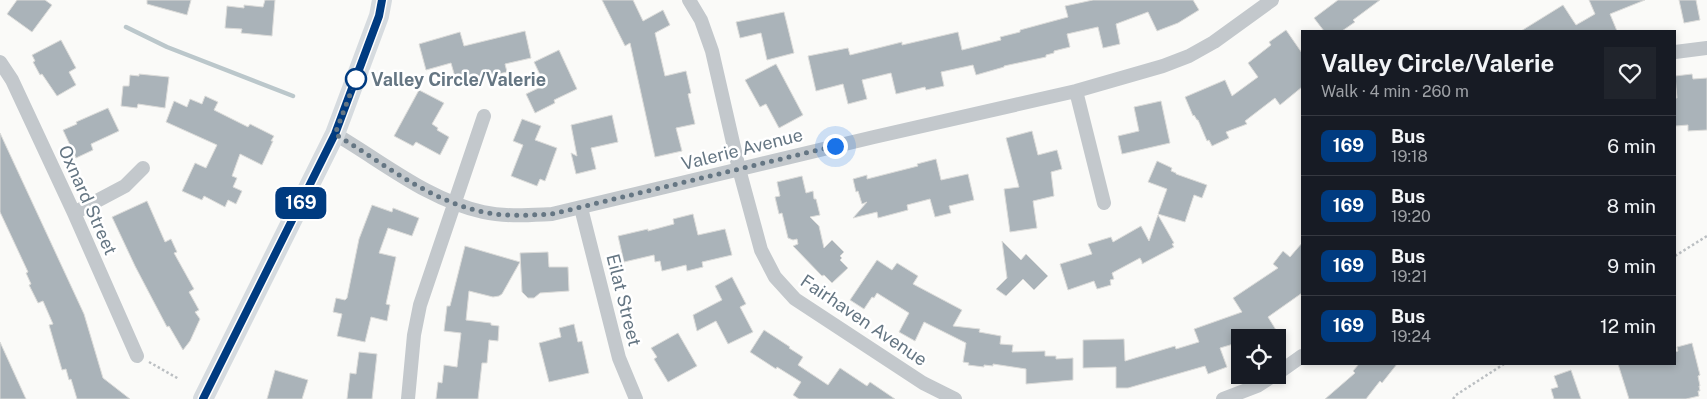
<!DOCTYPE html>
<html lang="en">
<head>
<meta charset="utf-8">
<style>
	body { margin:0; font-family:"Public Sans",sans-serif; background:#20242c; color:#f1f3f6; height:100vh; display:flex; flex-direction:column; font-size:19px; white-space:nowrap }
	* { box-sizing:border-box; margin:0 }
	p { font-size:16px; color:#9ea1a6 }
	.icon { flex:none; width:28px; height:28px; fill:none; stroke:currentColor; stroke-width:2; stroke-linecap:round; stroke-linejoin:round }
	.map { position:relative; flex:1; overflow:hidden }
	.drawer { position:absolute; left:1301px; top:30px; width:375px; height:335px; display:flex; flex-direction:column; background:#171b24; border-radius:0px; box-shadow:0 2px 8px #0003 }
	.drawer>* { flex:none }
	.badge { padding:0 10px; border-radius:8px; font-size:18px; line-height:32px }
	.fabs { position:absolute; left:1231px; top:329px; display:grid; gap:10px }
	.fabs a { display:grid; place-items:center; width:55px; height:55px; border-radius:0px; background:#171b24; box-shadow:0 2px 8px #0003; font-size:25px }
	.you { position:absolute; width:25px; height:25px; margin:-12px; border:4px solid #fff; border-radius:50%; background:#1a73e8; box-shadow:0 0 0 8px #1a73e833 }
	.map>.badge { position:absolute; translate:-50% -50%; box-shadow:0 0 0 2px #fff }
	.round { display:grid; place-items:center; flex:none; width:52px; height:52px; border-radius:0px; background:#20242c }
	.overview { display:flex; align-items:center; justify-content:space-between; height:85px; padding:0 20px }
	h1 { font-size:24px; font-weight:700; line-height:38px }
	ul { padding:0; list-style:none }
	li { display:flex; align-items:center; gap:15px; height:60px; padding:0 20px; border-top:1px solid #363941 }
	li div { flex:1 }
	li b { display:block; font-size:19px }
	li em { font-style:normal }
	li .badge { min-width:55px; font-weight:700; text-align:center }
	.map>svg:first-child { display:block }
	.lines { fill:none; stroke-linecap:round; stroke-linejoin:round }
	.stream { stroke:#bbc7cb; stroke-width:4.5 }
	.building { fill:#aab3b9; stroke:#dcdcda }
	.path { stroke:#bbbfc2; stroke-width:2.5; stroke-dasharray:2.5 2.5; stroke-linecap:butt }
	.street { stroke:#c3c8cc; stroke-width:14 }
	.secondary { stroke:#d6dbdf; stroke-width:20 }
	.line-casing { stroke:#fff; stroke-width:11 }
	.line { stroke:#003b80; stroke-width:8 }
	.walk { stroke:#657683; stroke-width:5; stroke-dasharray:0 9 }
	.stop-dot { fill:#fff; stroke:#003b80; stroke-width:2.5 }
	.labels { text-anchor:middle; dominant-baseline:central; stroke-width:5; stroke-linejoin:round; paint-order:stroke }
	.stop-label { font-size:18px; font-weight:bold; fill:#657683; stroke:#fff; text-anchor:start }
	.street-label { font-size:18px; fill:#657683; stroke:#fff }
</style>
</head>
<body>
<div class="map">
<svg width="1707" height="399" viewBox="0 0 1707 399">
	<rect width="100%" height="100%" fill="#fafaf8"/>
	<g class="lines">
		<path class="stream" d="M126,27L167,47L293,96"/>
	</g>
	<path class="building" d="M17,0H45L52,5L32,32L7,14Z
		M147,0H191L187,15L147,4Z
		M265,0H275L272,36L241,33L242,29L225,28L227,6L244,8V5L263,7Z
		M602,0H633L643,21L663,10L670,25L655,33L665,76L686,71L691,93L688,94L695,124L676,128L682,151L655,157L630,43L625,46Z
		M1093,0H1193L1199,10L1178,23L1157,31L1148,12L1116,24L1120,44L1103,48L1098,27L1067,34L1070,47L1054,51V53L1046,55V57L1004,66V67L976,75L973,65L941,72L944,86L926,90L925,87L896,94L891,73L862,80L867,99L848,104L843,84L816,91L808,56L848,48L850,55L902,42V45L958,32L962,50L1001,40L1000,37L1020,32V30L1068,17L1065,6Z
		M1338,0H1380L1353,20L1355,22L1342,31H1324L1314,18Z
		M1589,0H1645L1610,14L1617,31H1521L1563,5L1576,25L1595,14Z
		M1679,0H1696L1700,20L1684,23Z
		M784,12L794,53L767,60L761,33L740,38L736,22Z
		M1286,30L1302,53V87L1280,105L1275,98L1245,121L1247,124L1226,132L1229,138L1212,146L1209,140L1207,141L1198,120H1197L1194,115L1193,116L1185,97L1225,80L1232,96L1258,77L1248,63L1271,45L1269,42Z
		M525,31L531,58L505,64L507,72L457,84L451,63L426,70L419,44L460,32L464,46Z
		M61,40L76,68L69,72L76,85L57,96L42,74L40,75L33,62L35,61L32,55Z
		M559,50L577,89L554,100L555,103L535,113L526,94L545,85L534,62Z
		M776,64L803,115L779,128L766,104L760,107L745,80Z
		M139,74L169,77L165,108L138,104L137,108L121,106L123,86H129L130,75L139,76Z
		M1692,74L1693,79L1707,78V130L1688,131V125L1675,126V98H1677L1675,76Z
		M419,90L444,103L432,124L438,128L437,130L449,137L440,155L416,142L413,146L394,136Z
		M205,96L218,102L214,110L248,127L250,124L274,136L271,141H273L262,165L240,154L232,176L237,178L233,187L242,191L236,204L228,200L225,207L204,196L202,200L182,191L195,163L206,168L217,145L166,122L174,101L187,107L190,99L202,104Z
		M1161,101L1170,143L1122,154L1118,136L1139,131L1134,107Z
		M108,108L119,131L91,144L93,150L76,158L63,130L77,124L76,122Z
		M612,115L618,142L591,148L596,169L576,174L571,153L577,156L571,125Z
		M522,119L541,126L535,140L557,148L545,181L540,179L537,186L511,176L523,145L513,141Z
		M1032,131L1038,155L1057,150L1062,169L1051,172L1054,196L1033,201L1037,228L1010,232L1004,189L1019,187L1006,138Z
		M0,133L84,314L103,378L130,399H77L71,379L69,380L66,369L62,370L49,325L53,324L43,301L38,303L29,285L31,284L26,273L28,272L0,212Z
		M936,159L941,180L968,174L974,200L949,206L951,213L935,217L930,199L907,205L908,210L878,218L877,212L853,218L867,202L862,204L858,191L856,192L853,179L867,175V179L918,166L917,164Z
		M1157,161L1172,168L1171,171L1176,173V174L1207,185L1202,198L1194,195L1185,222L1158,214L1167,189L1148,182Z
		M802,176L806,193L813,191L814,199H816L820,215L810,217L819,226L824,248L832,240L844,252L840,256L842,258L840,260L848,268L832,283L824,275L822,276L793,246L798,244L797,239L793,240L788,238L782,213L779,214L775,197L780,196L777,182Z
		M147,201L165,242L171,239L177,252L174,253L194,289L189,292L199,310L195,312L200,319L190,341L183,350L169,326L167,327L135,266L112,217Z
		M372,205L392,212L393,208L419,218L412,236L388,228L379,253L396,257L386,304L390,305L387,321L371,317L365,342L337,336L342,314L333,312L336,298L345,300L347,298L359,239Z
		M693,214L698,235L725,229L732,255L702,262L703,267L687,271L686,265L662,271L660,261L655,262L654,255L624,262L618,236L648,229V231L674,224L673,219Z
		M1158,215L1174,243L1172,244L1174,247L1142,264V262L1140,258L1112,273L1114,279L1110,280L1111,285L1097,289L1094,281L1068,290L1060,264L1092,254L1088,244L1111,237L1113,242L1141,226L1149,241Z
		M1002,241L1021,260L1026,254L1048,276L1034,290L1023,279L1006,296L996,289L1007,278Z
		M1302,243V293L1268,317L1281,338H1240V342L1220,348L1227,367L1208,374L1205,366L1128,388H1116V367L1083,368V340L1124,339L1125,361L1175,346L1176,349L1199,342L1194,329L1242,312L1233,298L1278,268L1273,264L1283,251L1290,257Z
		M465,246L520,262L502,294L499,296L493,297L469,291L466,320L491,323V325L499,326L498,341L489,340L487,363H482L478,399H436L438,382L442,383L444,365L457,367L461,333L444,331L447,306H450Z
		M548,252L549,267H568L569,291L540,293L534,298H528L522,292L520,253Z
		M877,260L892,270L897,263L918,276L913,284L962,310L953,326L980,329L979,332L1001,336L1000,344L1013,345L1012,352L1045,351V356H1056V359L1073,358V380L1026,384V369L993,364V366L984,365V367L968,365L969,363L963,362L966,343L924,322L915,341L899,332L909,313L877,293L874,298L872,297L864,309L850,300Z
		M732,277L746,304L740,307L753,332L728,344L716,321L697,331L693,315L722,300L715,286Z
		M574,324L578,342L582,341L589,373L549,382L539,343L561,337L559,328Z
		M764,330L790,347L789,348L803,357L798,365L828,385L840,368L867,386L870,382L895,399H799L793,395L801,382L777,367L776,369L750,352Z
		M678,333L697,366L668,382L654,359L657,357L651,348Z
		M0,342L26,399H0Z
		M1692,343L1700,375L1698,376L1700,386H1699L1700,391H1698L1699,396L1686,399H1629L1618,364H1675V352L1678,351L1677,347Z
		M359,352L377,354L372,399H347L350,373L356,374Z
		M1359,364H1397L1382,383L1380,381L1366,399H1325L1355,373L1353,371Z
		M275,370L308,380L302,399H267Z
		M1571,370L1581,399H1554L1551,389L1558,387L1554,376Z"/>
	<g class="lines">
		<path class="path" d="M1675,256L1707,236
			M149,362L179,379
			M1453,399L1456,395L1504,364"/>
		<path class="street" d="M689,0L701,20L712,51L739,169L761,250L775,277L795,299L923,383L955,399
			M1675,52L1707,48
			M0,62L12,80L74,213L137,356
			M1076,91L1104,203
			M335,134C383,162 428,200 483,212C506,217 529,215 552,214L874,137L1076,91L1163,66L1189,56L1214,42L1272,0
			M581,208L619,358L636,399
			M74,213L125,186L143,168
			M1278,373L1302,356
			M408,399L414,335L420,305L484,116
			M1223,399L1257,386L1274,375"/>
		<path class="secondary" d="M203,399L335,134L379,16L382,0"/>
	</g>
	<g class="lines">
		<g class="line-casing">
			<path id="line" d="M203,399L335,134L379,16L382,0"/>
		</g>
		<use href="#line" class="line"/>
		<path class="walk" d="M356,79L335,134C383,163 428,200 483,212C506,217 529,215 552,214L835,146"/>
	</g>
	<circle class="stop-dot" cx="356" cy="79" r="10"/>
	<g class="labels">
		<g class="stop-label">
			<text x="371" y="79">Valley Circle/Valerie</text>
		</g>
		<g class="street-label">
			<text transform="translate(742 149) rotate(-14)">Valerie Avenue</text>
			<text transform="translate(88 200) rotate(66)">Oxnard Street</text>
			<text transform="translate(624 300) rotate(76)">Eilat Street</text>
			<text transform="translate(864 320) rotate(34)">Fairhaven Avenue</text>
		</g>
	</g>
</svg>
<div class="fabs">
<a><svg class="icon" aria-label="locate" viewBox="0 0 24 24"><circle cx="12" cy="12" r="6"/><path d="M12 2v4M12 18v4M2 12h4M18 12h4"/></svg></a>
</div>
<div class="you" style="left:835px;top:146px"></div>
<b class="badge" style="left:301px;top:203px;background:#003b80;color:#fff">169</b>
<section class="drawer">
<div class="overview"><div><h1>Valley Circle/Valerie</h1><p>Walk · 4 min · 260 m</p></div><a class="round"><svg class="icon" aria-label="heart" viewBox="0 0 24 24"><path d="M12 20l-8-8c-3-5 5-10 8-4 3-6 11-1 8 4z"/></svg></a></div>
<ul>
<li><span class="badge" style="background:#003b80;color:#fff">169</span><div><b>Bus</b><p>19:18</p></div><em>6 min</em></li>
<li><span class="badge" style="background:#003b80;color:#fff">169</span><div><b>Bus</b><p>19:20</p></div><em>8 min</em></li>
<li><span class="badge" style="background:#003b80;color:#fff">169</span><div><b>Bus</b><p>19:21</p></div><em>9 min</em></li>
<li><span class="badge" style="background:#003b80;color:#fff">169</span><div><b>Bus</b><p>19:24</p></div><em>12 min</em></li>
</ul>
</section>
</div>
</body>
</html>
